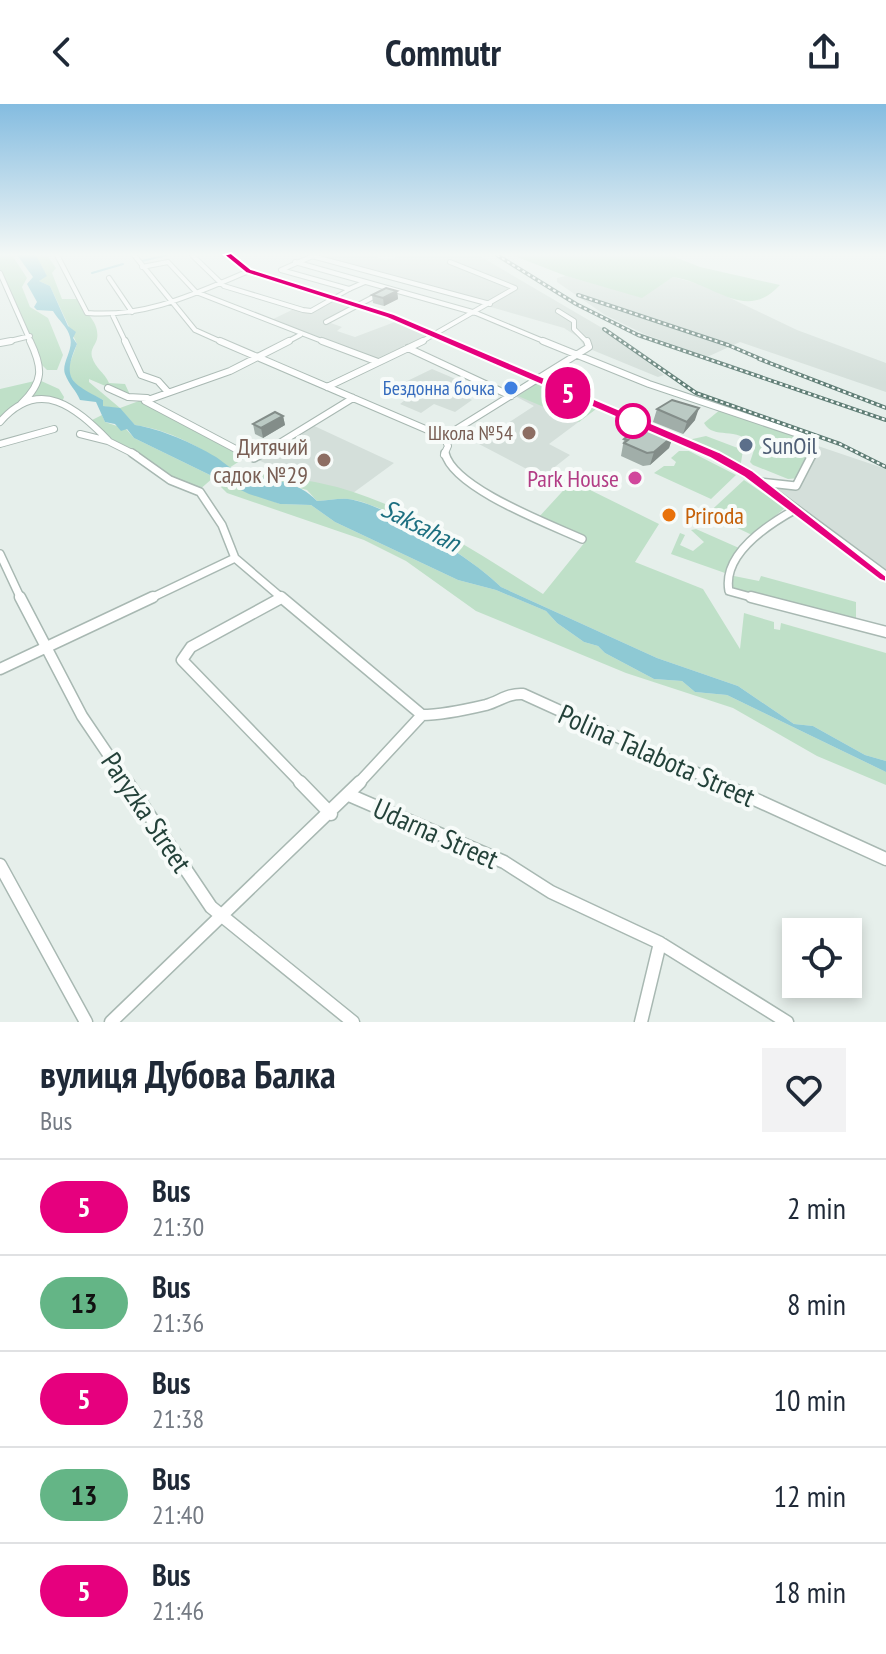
<!DOCTYPE html>
<html lang="en">
<head>
<meta charset="utf-8">
<style>
	body { margin:0; font-family:"PT Sans Narrow",sans-serif; background:#f2f2f3; color:#1f2937; height:100vh; display:flex; flex-direction:column; font-size:30px; white-space:nowrap }
	* { box-sizing:border-box; margin:0 }
	p { font-size:26px; color:#747a83 }
	.icon { flex:none; width:44px; height:44px; fill:none; stroke:currentColor; stroke-width:2; stroke-linecap:round; stroke-linejoin:round }
	.map { position:relative; height:918px; overflow:hidden }
	.drawer { display:flex; flex-direction:column; background:#fff; flex:1 }
	.drawer>* { flex:none }
	.badge { padding:0 16px; border-radius:26px; font-size:28px; line-height:52px }
	.controls { position:absolute; left:782px; top:814px; display:grid; gap:16px }
	.controls a { display:grid; place-items:center; width:80px; height:80px; border-radius:0px; background:#fff; box-shadow:0 4px 12px #0003; font-size:40px }
	.map>.badge { position:absolute; translate:-50% -50%; box-shadow:0 0 0 4px #fff }
	.round { display:grid; place-items:center; flex:none; width:84px; height:84px; border-radius:0px; background:#f2f2f3 }
	.overview { display:flex; align-items:center; justify-content:space-between; height:136px; padding:0 40px }
	h1 { font-size:38px; font-weight:700; line-height:60px }
	ul { padding:0; list-style:none }
	li { display:flex; align-items:center; gap:24px; height:96px; padding:0 40px; border-top:2px solid #e0e1e3 }
	li div { flex:1 }
	li b { display:block; font-size:30px }
	li em { font-style:normal }
	li .badge { min-width:88px; font-weight:700; text-align:center }
	header { display:flex; justify-content:space-between; align-items:center; height:104px; padding:0 40px; background:#fff; font-size:36px; font-weight:700 }
	.map>svg:first-child { display:block }
	.built { fill:#d4dfda }
	.green { fill:#bfe0c8 }
	.water { fill:#8ec9d4 }
	.lines { fill:none; stroke-linecap:round; stroke-linejoin:round }
	.stream { stroke:#8ec9d4; stroke-width:2 }
	.pedestrian-casing { stroke:#a8b8b2; stroke-width:5 }
	.minor-far4-casing { stroke:#a8b8b2; stroke-width:6 }
	.minor-far3-casing { stroke:#a8b8b2; stroke-width:8 }
	.minor-far2-casing { stroke:#a8b8b2; stroke-width:10 }
	.minor-far1-casing { stroke:#a8b8b2; stroke-width:13 }
	.minor-casing { stroke:#a8b8b2; stroke-width:15 }
	.tertiary-casing { stroke:#a8b8b2; stroke-width:3 }
	.pedestrian { stroke:#fff; stroke-width:3 }
	.minor-far4 { stroke:#fff; stroke-width:4 }
	.minor-far3 { stroke:#fff; stroke-width:6 }
	.minor-far2 { stroke:#fff; stroke-width:7 }
	.minor-far1 { stroke:#fff; stroke-width:10 }
	.minor { stroke:#fff; stroke-width:12 }
	.tertiary { fill:#fff; fill-rule:evenodd }
	.rail-casing { stroke:#5f7d75; stroke-width:4 }
	.rail { stroke:#f7fbf9; stroke-width:2; stroke-dasharray:3; stroke-linecap:butt }
	.wall { fill:#a1aea9 }
	.shaded-wall { fill:#838d89 }
	.building { fill:#bbcac4; stroke:#838d89; stroke-width:2 }
	.line { fill:#e6007e; stroke:#fff; stroke-width:2 }
	.shop-dot { fill:#3f7fe0; stroke:#f7fbf9; stroke-width:3 }
	.stop-dot { fill:#fff; stroke:#e6007e; stroke-width:4 }
	.education-dot { fill:#8d6e63; stroke:#f7fbf9; stroke-width:3 }
	.service-dot { fill:#5c6f8a; stroke:#f7fbf9; stroke-width:3 }
	.hotel-dot { fill:#d1479c; stroke:#f7fbf9; stroke-width:3 }
	.food-dot { fill:#e8710a; stroke:#f7fbf9; stroke-width:3 }
	.labels { text-anchor:middle; dominant-baseline:central; stroke-width:8; stroke-linejoin:round; paint-order:stroke }
	.far-shop-label { font-size:20px; fill:#366cbe; stroke:#f7fbf9; text-anchor:end }
	.far-education-label { font-size:20px; fill:#785e54; stroke:#f7fbf9; text-anchor:end }
	.service-label { font-size:24px; fill:#4e5e75; stroke:#f7fbf9; text-anchor:start }
	.education-label { font-size:24px; fill:#785e54; stroke:#f7fbf9; text-anchor:end }
	.hotel-label { font-size:24px; fill:#b23c85; stroke:#f7fbf9; text-anchor:end }
	.food-label { font-size:24px; fill:#c56008; stroke:#f7fbf9; text-anchor:start }
	.water-label { font-size:26px; font-style:italic; fill:#1c6f80; stroke:#f7fbf9 }
	.near-street-label { font-size:28px; fill:#24423a; stroke:#f7fbf9 }
</style>
</head>
<body>
<header><svg class="icon" aria-label="back" viewBox="0 0 24 24"><path d="M15 5l-7 7 7 7"/></svg>Commutr<svg class="icon" aria-label="share" viewBox="0 0 24 24"><path d="M12 15V3M7 8l5-5 5 5M5 13v7h14v-7"/></svg></header>
<div class="map">
<svg width="886" height="918" viewBox="0 0 886 918">
	<rect width="100%" height="100%" fill="#e6efeb"/>
	<path class="built" d="M370,151L386,156L404,151H478L609,228L664,271L658,273L585,243L578,233L564,224L312,152Z
		M566,172L642,193L673,173L703,181L797,226L886,259V288L740,238L707,253L644,230L605,211L557,178V174Z
		M334,194L358,200L328,218L342,223L337,227L355,233L400,216L435,231L378,258L267,218L296,204L307,207Z
		M432,265L465,279L455,286L472,296L455,308L434,300L421,309L400,300L409,293L400,290L407,285L401,280Z
		M537,275L600,302L549,340L570,351L542,373L477,339L534,302L513,291Z
		M310,320L394,359L353,389L297,374L254,354Z
		M818,342L886,365V472L763,376L796,381Z"/>
	<path class="green" d="M0,151H12L27,174L22,183L30,203L48,214L63,251L57,266H47L41,260L0,169Z
		M36,151H47L56,164L52,169L62,195H77C85,209 100,218 97,235C95,242 90,245 92,253C95,264 105,269 109,279L125,280L131,293L89,275V278L120,304L147,294L145,297L249,351L229,364C205,344 166,325 135,321L120,305L102,302L103,296L78,284L67,267L77,240L50,182L39,177L46,171Z
		M512,151H670L700,163L780,181C745,219 715,179 673,173L642,194L566,172Z
		M39,276L59,285L64,293L62,299L35,296L0,313V285Z
		M536,280L596,305L579,318L518,292Z
		M721,305L801,331L814,342L800,374L788,375L753,361L750,358L755,343C736,320 714,337 704,319Z
		M102,311L105,318L126,325L134,334L214,373L198,387C159,373 118,347 90,317Z
		M706,332L743,346L740,365L688,336Z
		M679,347H689L736,371L711,395L654,369L664,362H674L676,358L671,354Z
		M253,367C281,372 309,376 337,383C410,403 480,450 543,490L585,438L538,414L572,377L659,420L635,458L703,485L740,545L744,509L774,518V525L780,526L781,519L886,549V657L865,651L813,622L794,620L738,582L657,554L501,483C473,455 386,399 348,395C339,394 327,397 317,397L307,386L237,368Z
		M744,376L785,404L752,431L727,419L723,423L703,414Z
		M222,377L280,400L311,401L335,418L458,476L496,486L546,507L557,519L584,538L598,542L605,549L654,575L682,577L695,588L727,591L886,668V681L817,652L733,604L626,569L476,507L406,457L364,436L227,389L218,380Z
		M696,425L739,444L725,469L671,450L680,429L685,431L680,441L693,447L704,438L691,426Z
		M734,472L759,477L761,472L856,498V515L738,488L731,481Z"/>
	<path class="water" d="M17,151H36L47,172L39,177L50,182L68,222L76,228L73,234L77,240C61,276 72,279 103,296V302L120,304L135,321C161,325 193,339 216,353C226,360 231,366 243,369C270,378 295,374 317,397C327,397 339,394 348,395C387,400 473,455 501,483L657,554L738,582L794,620L813,622L865,651L886,657V668L727,591L695,588L682,577L654,575L605,549L598,542L584,538L557,519L546,507L496,486L458,476L335,418L311,401L280,400L249,390L134,334L127,325L121,327L115,320L105,318L96,298L80,296C76,286 69,281 65,270C61,259 74,246 70,233C68,223 58,216 53,207L37,206L34,203L37,198L27,180L33,173Z"/>
	<g class="lines">
		<path class="stream" d="M142,157L167,151
			M92,169L123,160"/>
		<g class="pedestrian-casing">
			<path id="pedestrian" d="M334,194L350,185"/>
		</g>
		<g class="minor-far4-casing">
			<path id="minor-far4" d="M57,151L87,209C146,214 196,189 249,167
				M134,151L195,226L224,239
				M192,151L224,182L303,206L311,207L334,194
				M315,151L281,166L349,185L365,178
				M312,152L490,200
				M295,158L476,209L548,239
				M142,163L168,158L196,188L327,239
				M0,169L31,239
				M109,174L132,208
				M558,207L574,217V225L588,239
				M113,212L126,239
				M326,218L381,189
				M2,239L30,232
				M285,239L300,231
				M419,239L515,184L450,158"/>
		</g>
		<g class="minor-far3-casing">
			<path id="minor-far3" d="M125,237L141,271L158,277L167,287
				M220,237L444,333L448,342L444,351
				M322,237L378,258
				M543,237L649,280L801,331L812,338L813,351
				M0,239L11,237
				M408,244L511,292
				M327,283L423,237
				M108,284L128,293L147,294
				M21,300C44,278 43,264 30,237
				M0,318C40,272 76,304 108,336
				M80,330L108,337L136,351
				M444,333L589,243L587,237
				M0,340L54,325
				M247,351L145,297L230,267L289,237
				M260,351L353,294"/>
		</g>
		<g class="minor-far2-casing">
			<path id="minor-far2" d="M132,349L170,376L200,388L222,421L235,454L283,495
				M244,349L254,354L263,349
				M445,349C453,384 549,420 582,435
				M760,378L796,382L813,349
				M0,450L21,495
				M149,495L235,454
				M758,495L729,487C722,450 767,421 796,405"/>
		</g>
		<g class="minor-far1-casing">
			<path id="minor-far1" d="M20,493L82,612L128,680
				M281,493L422,611
				M751,493L886,528
				M281,494L191,543L182,556L302,680
				M0,565L153,493
				M422,611C439,611 469,605 486,601C500,597 508,589 523,590L721,680
				M358,680L422,611"/>
		</g>
		<g class="minor-casing">
			<path id="minor" d="M127,678L211,803L353,918
				M300,678L331,710
				M717,678L886,755
				M349,691L504,758L551,788L660,839L787,918
				M0,761L86,918
				M111,918L360,678
				M641,918L660,839"/>
		</g>
		<g class="tertiary-casing">
			<path id="tertiary" d="M226,151H231L251,166L393,211L718,349L752,368L886,467V476L882,475L746,372L712,353L389,213L247,168Z"/>
		</g>
		<use href="#pedestrian" class="pedestrian"/>
		<use href="#minor-far4" class="minor-far4"/>
		<use href="#minor-far3" class="minor-far3"/>
		<use href="#minor-far2" class="minor-far2"/>
		<use href="#minor-far1" class="minor-far1"/>
		<use href="#minor" class="minor"/>
		<use href="#tertiary" class="tertiary"/>
		<g class="rail-casing">
			<path id="rail" d="M497,151L576,200L638,231L886,316
				M578,191L728,241L770,259
				M604,225L696,289L840,340L886,363
				M759,255L886,304"/>
		</g>
		<use href="#rail" class="rail"/>
	</g>
	<path class="wall" d="M397,187L398,195L384,202L373,199L372,191Z
		M657,305L695,316L683,330L653,318Z
		M283,312L285,321L263,334L255,330L253,320Z
		M673,332L669,344L650,361L643,362L621,352L624,335Z"/>
	<path class="shaded-wall" d="M397,187L398,195L384,202L383,194Z
		M699,304L695,316L683,330L687,318Z
		M283,312L285,321L263,334L261,324Z
		M673,332L669,344L650,361L654,348Z"/>
	<path class="building" d="M386,184L397,187L383,194L372,191Z
		M672,296L699,304L687,318L657,305Z
		M275,308L283,312L261,324L253,320Z
		M643,319L673,332L654,348L647,349L624,339L628,336L624,335Z"/>
	<linearGradient id="sky" x2="0" y2="1"><stop stop-color="#84bce0"/><stop offset="0.54" stop-color="#f4f8f6"/><stop offset="1" stop-color="#f4f8f6" stop-opacity="0"/></linearGradient>
	<rect width="886" height="279" fill="url(#sky)"/>
	<path class="line" d="M231,149L251,165L394,210L719,348L753,367L886,472V478L880,476L744,373L710,354L387,214L246,169L224,151Z"/>
	<circle class="shop-dot" cx="511" cy="284" r="8"/>
	<circle class="stop-dot" cx="633" cy="317" r="16"/>
	<g class="education-dot">
		<circle cx="529" cy="329" r="8"/>
		<circle cx="324" cy="356" r="8"/>
	</g>
	<circle class="service-dot" cx="746" cy="341" r="8"/>
	<circle class="hotel-dot" cx="635" cy="374" r="8"/>
	<circle class="food-dot" cx="669" cy="411" r="8"/>
	<g class="labels">
		<g class="far-shop-label">
			<text x="495" y="284">Бездонна бочка</text>
		</g>
		<g class="far-education-label">
			<text x="513" y="329">Школа №54</text>
		</g>
		<g class="service-label">
			<text x="762" y="341">SunOil</text>
		</g>
		<g class="education-label">
			<text x="308" y="342">Дитячий<tspan x="308" dy="28">садок №29</tspan></text>
		</g>
		<g class="hotel-label">
			<text x="619" y="374">Park House</text>
		</g>
		<g class="food-label">
			<text x="685" y="411">Priroda</text>
		</g>
		<g class="water-label">
			<text transform="translate(421 421) rotate(27)">Saksahan</text>
		</g>
		<g class="near-street-label">
			<text transform="translate(657 651) rotate(24)">Polina Talabota Street</text>
			<text transform="translate(147 708) rotate(56)">Paryzka Street</text>
			<text transform="translate(436 729) rotate(24)">Udarna Street</text>
		</g>
	</g>
</svg>
<div class="controls">
<a><svg class="icon" aria-label="locate" viewBox="0 0 24 24"><circle cx="12" cy="12" r="6"/><path d="M12 2v4M12 18v4M2 12h4M18 12h4"/></svg></a>
</div>
<b class="badge" style="left:568px;top:289px;background:#e6007e;color:#fff">5</b>
</div>
<section class="drawer">
<div class="overview"><div><h1>вулиця Дубова Балка</h1><p>Bus</p></div><a class="round"><svg class="icon" aria-label="heart" viewBox="0 0 24 24"><path d="M12 20l-8-8c-3-5 5-10 8-4 3-6 11-1 8 4z"/></svg></a></div>
<ul>
<li><span class="badge" style="background:#e6007e;color:#fff">5</span><div><b>Bus</b><p>21:30</p></div><em>2 min</em></li>
<li><span class="badge" style="background:#64b586;color:#111">13</span><div><b>Bus</b><p>21:36</p></div><em>8 min</em></li>
<li><span class="badge" style="background:#e6007e;color:#fff">5</span><div><b>Bus</b><p>21:38</p></div><em>10 min</em></li>
<li><span class="badge" style="background:#64b586;color:#111">13</span><div><b>Bus</b><p>21:40</p></div><em>12 min</em></li>
<li><span class="badge" style="background:#e6007e;color:#fff">5</span><div><b>Bus</b><p>21:46</p></div><em>18 min</em></li>
</ul>
</section>
</body>
</html>
